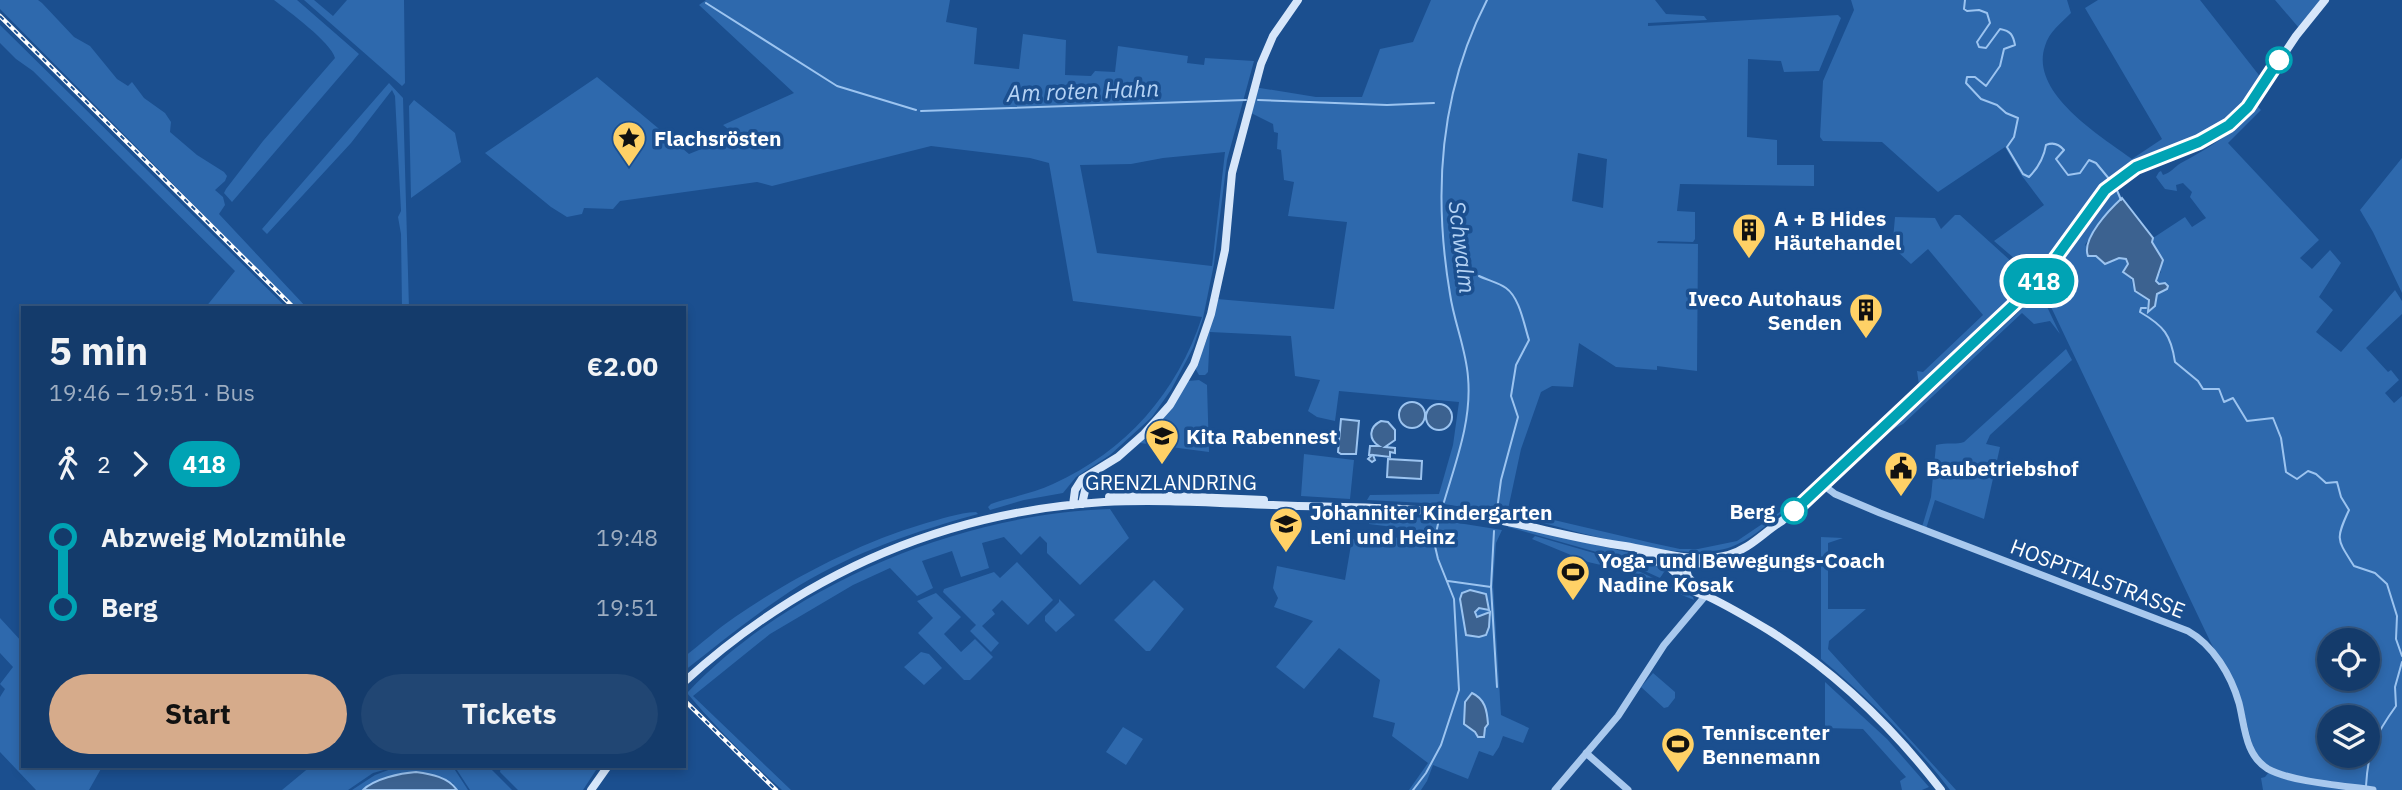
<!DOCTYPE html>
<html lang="en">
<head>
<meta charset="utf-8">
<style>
	body { margin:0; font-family:"IBM Plex Sans",sans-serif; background:#214673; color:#f1f3f6; height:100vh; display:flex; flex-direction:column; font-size:26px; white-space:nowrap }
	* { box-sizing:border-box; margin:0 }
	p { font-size:23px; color:#9dadc1 }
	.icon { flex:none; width:38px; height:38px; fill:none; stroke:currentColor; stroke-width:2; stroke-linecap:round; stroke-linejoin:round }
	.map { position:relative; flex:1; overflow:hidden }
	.drawer { position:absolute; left:21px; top:306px; width:665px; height:462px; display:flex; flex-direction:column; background:#143b6b; border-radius:0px; box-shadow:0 4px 10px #0003,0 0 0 2px #33557e }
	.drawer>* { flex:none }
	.badge { padding:0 14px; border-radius:23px; font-size:24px; line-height:46px }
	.buttons { position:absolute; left:2317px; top:628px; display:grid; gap:14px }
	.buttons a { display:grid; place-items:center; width:63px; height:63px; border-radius:50%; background:#143b6b; box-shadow:0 4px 10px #0003,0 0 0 2px #33557e; font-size:35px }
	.map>.badge { position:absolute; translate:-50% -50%; box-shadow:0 0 0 4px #fff }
	.legs { display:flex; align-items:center; gap:10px; height:77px; padding:0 28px; font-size:23px }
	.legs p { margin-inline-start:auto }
	.head { display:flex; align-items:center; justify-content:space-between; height:119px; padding:0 28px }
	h1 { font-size:38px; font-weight:800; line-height:52px }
	.button { display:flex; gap:14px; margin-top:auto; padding:14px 28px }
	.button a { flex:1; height:80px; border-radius:42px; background:#d6ab8b; color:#111; font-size:28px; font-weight:800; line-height:80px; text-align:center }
	.button a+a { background:#214673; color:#f1f3f6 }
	ul { padding:0 28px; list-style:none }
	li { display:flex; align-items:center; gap:24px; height:70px; font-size:26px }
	li i { display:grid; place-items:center; width:10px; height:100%; margin:0 9px; background:currentColor }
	li i::after { content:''; width:18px; height:18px; margin:-9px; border:5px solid; border-radius:50%; background:#143b6b }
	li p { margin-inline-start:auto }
	li:first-child i { background:linear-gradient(#0000 50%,currentColor 0) }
	li:last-child i { background:linear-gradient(currentColor 50%,#0000 0) }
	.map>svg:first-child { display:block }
	.green { fill:#2e69ad; fill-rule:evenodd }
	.water { fill:#3c6290; stroke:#9cc4f0; stroke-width:2 }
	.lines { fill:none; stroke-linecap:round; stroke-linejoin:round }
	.stream { stroke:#9cc4f0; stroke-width:2 }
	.tertiary { stroke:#a9c9ee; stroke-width:7 }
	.secondary { stroke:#d6e6fa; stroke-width:8 }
	.rail-casing { stroke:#fff; stroke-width:4.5 }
	.rail { stroke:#1b4f8f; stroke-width:2; stroke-dasharray:5; stroke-linecap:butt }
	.line-1-casing { stroke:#fff; stroke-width:16 }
	.line-1 { stroke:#00a3b4; stroke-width:10 }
	.stop-1-dot { fill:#fff; stroke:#00a3b4; stroke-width:3.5 }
	.labels { text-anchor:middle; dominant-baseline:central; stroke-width:7; stroke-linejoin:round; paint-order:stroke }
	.poi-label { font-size:21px; font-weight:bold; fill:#fff; stroke:#1b4f8f; text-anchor:start }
	.street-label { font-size:21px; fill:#fff; stroke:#1b4f8f }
	.stop-label { font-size:21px; font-weight:bold; fill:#fff; stroke:#1b4f8f; text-anchor:end }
	.water-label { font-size:23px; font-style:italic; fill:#b5d3f5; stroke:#1b4f8f }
</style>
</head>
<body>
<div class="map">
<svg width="2402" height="790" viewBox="0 0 2402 790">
	<rect width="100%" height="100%" fill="#1b4f8f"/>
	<path class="green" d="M0,0H38L42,3L74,37L90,46L117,79L128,86L132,82L144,98L165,113L171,122L170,132L197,155L224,172L227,176L225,181L215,190L223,197L225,205L219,214L307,308H297L264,276L0,9Z
		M274,0H297L359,54L232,202L224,193L226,189L263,141L335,58C331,42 288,11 274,0Z
		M304,0H314L333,16L347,0H404L405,83L402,86Z
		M706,0H950L946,22L977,28L974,64L1019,69L1023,34L1066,40L1065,75L1091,76L1095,71L1115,72L1118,46L1188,56L1187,63L1204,65L1205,58L1254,61L1227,160L1214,264L1203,318L1193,348L1171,390L1152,417L1110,455L1076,477L1063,493L1024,500L990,510L988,507L991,504C1011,497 1034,493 1053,484C1126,451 1177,393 1202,317L1073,301L1049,163L1030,158L931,146L772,186L757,182L620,201L613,209L584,208L582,214L567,217L551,207L485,153L597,77L689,154L736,135L723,125L794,93L699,5ZM1225,152L1212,266L1097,253L1080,165L1131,164L1163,158Z
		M1431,0H1655L1666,14L1704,16L1707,20L1648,23V26L1838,15L1841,18L1819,71L1784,72L1781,61L1748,59L1747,137L1777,140V165H1814V186L1680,184L1677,211L1695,212V239L1693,242L1658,241L1657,243L1698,244L1697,371L1657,366V370L1616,367L1579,343L1573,387L1552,386L1541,392L1521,449L1507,514L1444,504L1367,500L1370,495L1439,494L1453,445L1459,402L1339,391L1335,421L1317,417L1308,411L1320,380L1295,376L1291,336L1210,332L1208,372L1205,375H1199L1195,368L1207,339L1217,299L1334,309L1347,222L1288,216L1294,182L1284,180L1281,150L1277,149L1278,133L1274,132L1273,124L1251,113L1254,87L1316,97H1362L1380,49L1413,42ZM1578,153L1607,159L1603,208L1572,201Z
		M1851,0H2067L2071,13C2061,23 2049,32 2045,46C2029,93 2101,136 2132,159L2162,139L2085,8L2098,0H2200L2262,79C2253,97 2239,117 2221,128C2188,147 2147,151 2117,175C2086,201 2065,241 2042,274L2036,277L1994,241L2044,205L2022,176L2005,147L1938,192L1882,142L1823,141L1820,137L1823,81L1854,10Z
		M2275,0H2321L2299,28Z
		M0,25L287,308H205L235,271L33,71L16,59L0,43Z
		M389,83L403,98L409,308H402L401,234L398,217L401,211L395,96L392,90L351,143L267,234L262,229Z
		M414,100L455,133L461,162L411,198L409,106Z
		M2257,106L2261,110L2228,143L2319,240L2300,258L2312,269L2330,250L2341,263L2319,297L2333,310L2316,332L2341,352L2395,290L2402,301V314L2366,348L2388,372L2391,370L2399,380L2385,393L2394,403L2402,396V790H2263L2261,778L2265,777L2269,772L2253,748L2242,704L2210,641L2042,288L2102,202L2116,186L2122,198L2094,231L2085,245L2096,256L2110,262L2119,258H2126L2133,286L2149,300L2159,291L2157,278L2161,272L2157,249L2152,242L2153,238L2185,217L2192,227L2206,218L2190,197L2192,192L2183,183L2176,185L2177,191L2165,189L2156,177L2159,172L2161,171L2163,175C2172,172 2174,167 2181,163C2209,148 2237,131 2257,106ZM2329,640H2368V679H2329ZM2329,718H2368V756H2329Z
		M2402,158V293L2373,232L2360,210Z
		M1955,215H1960L2034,282L1904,403L1902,401L1919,385L1917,371L1923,372L1983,315L1928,249L1911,264L1898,252L1892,251L1895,217L1935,218L1941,229Z
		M2040,292L2060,334L2050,321L2034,324L2022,313L1903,424L1893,429Z
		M2066,349L2072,360L1990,435L1986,444L2000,447L1984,519L1935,500L1926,529L1922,527L1931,497L1936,445C1946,442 1958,445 1964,442Z
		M1199,380L1207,385L1209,452L1140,443L1188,381Z
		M1304,454L1354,460L1350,499L1301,496Z
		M1110,509L1129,538L1080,585L1047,553V543L1040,536L1021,555L1004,537L982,543L989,568L961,577L952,551L922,561L933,588L917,596L890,568L853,585L770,634L693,696L791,790H782C748,759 716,728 687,693C790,584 960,514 1110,509Z
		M1783,510L1784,511C1767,524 1751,540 1731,547C1681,565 1569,529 1516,516V511L1652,543L1680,549H1698L1737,541Z
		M976,512L978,514C916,531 855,552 800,585C759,611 722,641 684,671V657C701,644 717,629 735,617C790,579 859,543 923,524C941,519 958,513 976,512Z
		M1370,515L1427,518L1502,530L1496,543L1493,583L1501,715L1529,728L1523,743L1503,736L1499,747L1493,756L1479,751L1468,779L1433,765L1427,781L1421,790H1409L1428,763L1392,736L1395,723L1373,717L1380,680L1339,648L1304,689L1276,667L1313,621L1274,607L1278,598L1273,588L1277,566L1345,580L1352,539H1374L1373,535L1427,541L1425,531L1369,524ZM1470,590L1486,594L1489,610L1479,608L1475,612L1477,617L1491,616L1489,627L1479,637L1466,634L1465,621Z
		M1509,525L1631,553L1666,569L1660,578L1614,557L1508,527Z
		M1535,536L1611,558L1693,597L1694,600L1618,569L1588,562L1532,539Z
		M1821,537L1843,538L1828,543V609H1866L1829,641L1828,649L1956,790H1950C1913,741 1868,698 1821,659Z
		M1017,562L1053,600L1028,625L1002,600L992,610L995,614L982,626L999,643L991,652L970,631L976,625L943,592L944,589L994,572L1000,578Z
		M1154,580L1184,609L1150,651H1146L1114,620Z
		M936,593L961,617L944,634L961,652L975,639L993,657L970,680H964L918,633L933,618L917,601Z
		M1059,599L1075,615L1056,632L1045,621V616L1059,602Z
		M0,618L23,643V766L102,767L89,790H36L0,752V697L5,689L0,684L13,667L0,653Z
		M921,652L929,654L942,668L924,685L904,667Z
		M1653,673L1675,692V698L1668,707L1664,708L1641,687Z
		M1825,682L1887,739L1929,787L1922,790H1902L1900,781L1906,777L1863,729L1825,728Z
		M1123,727L1143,739L1126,765L1106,752Z
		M311,766H394V767L373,773L348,790H282Z
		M399,766L453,767L468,790H457L453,783L403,773L369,784L363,790H352L375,775Z
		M455,767H489L512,790H470Z
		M501,767V766L598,767L583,790H518L500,772Z"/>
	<path class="water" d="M2122,198L2153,238L2152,242L2163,260L2156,281L2159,284L2165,283L2168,286L2167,289L2157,294L2155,306L2148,312L2149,300L2135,291L2133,279L2123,272L2128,264L2126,259L2119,258L2105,264L2096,256H2088C2081,239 2110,209 2122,198Z
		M1399 415a13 13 0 1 1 26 0a13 13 0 1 1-26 0Z
		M1426 417a13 13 0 1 1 26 0a13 13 0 1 1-26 0Z
		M1341,419L1359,421L1356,454H1341L1338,452Z
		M1381,421L1388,422L1395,430V440L1385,447L1395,448V453L1390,452V457L1373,455L1375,460L1372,462L1368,459L1372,455H1369L1370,446H1379C1368,439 1369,427 1381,421Z
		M1388,459L1422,461L1421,479L1387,477Z
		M1470,590L1486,594L1489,610L1479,608L1475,612L1477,617L1490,612L1489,627L1486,635L1479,637L1466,635L1460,599L1462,593Z
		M1472,693C1485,699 1487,710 1488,724L1485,728L1484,737H1478L1475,732L1464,724L1465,702Z
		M416,772C431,774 448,777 457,790H363C374,779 400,773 416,772Z"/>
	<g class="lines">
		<path class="stream" d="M1965,0L1964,9L1967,11L1979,10L1987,13L1990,23L1977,42L1979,47L1986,48L2000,29C2011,31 2013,35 2015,45L2004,49L2000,66L1986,86L1975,77H1967L1966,83L1981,99L1997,105L2006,113L2018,118L2014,137L2007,147L2023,174L2029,177C2038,168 2044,157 2046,145C2053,142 2059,144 2064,150L2056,159L2068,175L2080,173L2089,160L2096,163L2110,180
			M706,3L837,86L916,110
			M1258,100L1387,105L1434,103
			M921,111L1246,100
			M2116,188L2121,200
			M1479,276C1487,280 1499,283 1506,288C1520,298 1524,325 1529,340L1516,365L1511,396L1518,417L1501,480L1497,510
			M2146,308H2141L2140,312C2164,326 2171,335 2175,362L2198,381L2203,389H2219L2224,402L2233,398L2247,421L2273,418L2281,438L2286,472L2297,479L2308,471L2316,474L2326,483L2337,482L2341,497L2349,510C2335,540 2337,539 2354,566L2375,573L2387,584L2397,616L2396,639L2402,656
			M1444,502C1456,461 1472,420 1468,377C1466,349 1454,322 1450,294C1433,193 1439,93 1487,0
			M1448,581L1491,587L1494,531
			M1491,587L1497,687
			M2366,786C2368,750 2375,735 2396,706L2395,687L2402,662
			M1413,790L1426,773L1441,745L1459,690L1454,599L1438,559L1434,542L1438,524"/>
		<path class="tertiary" d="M1822,484L1835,494L1880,513L2188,631C2213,645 2231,675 2239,703C2245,727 2245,755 2268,769C2291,782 2347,786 2373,790
			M1586,753L1628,790
			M1555,790L1618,716L1664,645L1706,595"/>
		<path class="secondary" d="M1109,497L1170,496L1264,500
			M1082,504L1087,482L1092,474
			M1073,505L1075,490L1082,479L1118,457L1144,434L1170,405L1194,364L1211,314L1225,250L1232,173L1261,64L1273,36L1298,0
			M1641,554L1669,567L1678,575
			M1658,558L1685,564L1711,563
			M1683,558C1675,570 1678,581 1690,589C1696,594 1703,594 1709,597C1730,607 1750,619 1770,631C1835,672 1894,729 1941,790
			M1684,560L1688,577L1703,593
			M684,682C803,574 943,512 1104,502C1160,499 1217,503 1273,505C1341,508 1409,506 1476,516C1526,524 1575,539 1625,546C1660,552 1693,564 1728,555C1750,549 1764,532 1782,521L2023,296L2051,267L2096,201L2120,177L2153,159L2215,134L2238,117L2255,98L2296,36L2325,0
			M591,790L608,766"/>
		<g class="rail-casing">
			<path id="rail" d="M0,16L294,308
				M684,700L776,790"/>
		</g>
		<use href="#rail" class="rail"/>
	</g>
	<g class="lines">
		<g class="line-1-casing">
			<path id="line-1" d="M1794,511L2038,282L2105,190L2136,167L2199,142L2229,125L2248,107L2279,60"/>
		</g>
		<use href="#line-1" class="line-1"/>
	</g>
	<defs>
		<g id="sight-pin" transform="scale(1.75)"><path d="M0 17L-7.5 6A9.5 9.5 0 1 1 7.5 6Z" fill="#ffd166" stroke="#1b4f8f"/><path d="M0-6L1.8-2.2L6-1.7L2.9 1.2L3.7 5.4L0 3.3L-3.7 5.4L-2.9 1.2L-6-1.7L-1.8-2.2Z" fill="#111"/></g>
		<g id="building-pin" transform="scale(1.75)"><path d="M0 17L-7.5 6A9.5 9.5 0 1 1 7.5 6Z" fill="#ffd166" stroke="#1b4f8f"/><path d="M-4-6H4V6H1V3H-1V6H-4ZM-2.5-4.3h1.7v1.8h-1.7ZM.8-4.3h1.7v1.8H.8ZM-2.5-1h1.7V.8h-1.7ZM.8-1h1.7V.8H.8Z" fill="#111"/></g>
		<g id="school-pin" transform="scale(1.75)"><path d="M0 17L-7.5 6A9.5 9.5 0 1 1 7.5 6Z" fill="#ffd166" stroke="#1b4f8f"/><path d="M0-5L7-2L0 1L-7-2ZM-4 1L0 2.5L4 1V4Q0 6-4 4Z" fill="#111"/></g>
		<g id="civic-pin" transform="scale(1.75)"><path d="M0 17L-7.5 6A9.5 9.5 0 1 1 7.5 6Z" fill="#ffd166" stroke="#1b4f8f"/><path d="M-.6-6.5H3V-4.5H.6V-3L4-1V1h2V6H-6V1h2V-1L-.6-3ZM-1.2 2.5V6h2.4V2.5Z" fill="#111"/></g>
		<g id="stadium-pin" transform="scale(1.75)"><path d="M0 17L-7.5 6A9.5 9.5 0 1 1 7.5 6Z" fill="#ffd166" stroke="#1b4f8f"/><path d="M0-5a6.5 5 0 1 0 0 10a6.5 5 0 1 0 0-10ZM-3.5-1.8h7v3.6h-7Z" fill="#111"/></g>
	</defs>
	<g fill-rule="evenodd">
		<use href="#sight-pin" x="629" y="138"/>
		<use href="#building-pin" x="1749" y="230"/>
		<use href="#building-pin" x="1866" y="310"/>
		<use href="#school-pin" x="1162" y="436"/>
		<use href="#civic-pin" x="1901" y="468"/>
		<use href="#school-pin" x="1286" y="524"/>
		<use href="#stadium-pin" x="1573" y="572"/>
		<use href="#stadium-pin" x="1678" y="744"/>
	</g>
	<g class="stop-1-dot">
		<circle cx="2279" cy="60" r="12"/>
		<circle cx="1794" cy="511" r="12"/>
	</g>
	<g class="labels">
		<g class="poi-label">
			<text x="654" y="138">Flachsrösten</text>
			<text x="1774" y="218">A + B Hides<tspan x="1774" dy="24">Häutehandel</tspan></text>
			<text x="1842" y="298" text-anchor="end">Iveco Autohaus<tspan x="1842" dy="24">Senden</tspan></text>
			<text x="1186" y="436">Kita Rabennest</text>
			<text x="1926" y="468">Baubetriebshof</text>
			<text x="1310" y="512">Johanniter Kindergarten<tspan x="1310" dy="24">Leni und Heinz</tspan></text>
			<text x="1598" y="560">Yoga- und Bewegungs-Coach<tspan x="1598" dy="24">Nadine Kosak</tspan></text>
			<text x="1702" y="732">Tenniscenter<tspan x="1702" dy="24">Bennemann</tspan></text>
		</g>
		<g class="street-label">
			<text x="1171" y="482">GRENZLANDRING</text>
			<text transform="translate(2098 578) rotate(21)">HOSPITALSTRASSE</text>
		</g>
		<g class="stop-label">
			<text x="1775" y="511">Berg</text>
		</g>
		<g class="water-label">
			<text transform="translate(1083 90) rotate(-2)">Am roten Hahn</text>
			<text transform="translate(1463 247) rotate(83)">Schwalm</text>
		</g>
	</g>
</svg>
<div class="buttons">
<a><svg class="icon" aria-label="locate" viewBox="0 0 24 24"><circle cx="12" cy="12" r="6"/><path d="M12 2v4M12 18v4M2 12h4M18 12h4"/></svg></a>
<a><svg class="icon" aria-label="layers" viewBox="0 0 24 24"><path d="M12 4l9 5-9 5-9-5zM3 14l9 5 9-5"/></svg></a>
</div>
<b class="badge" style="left:2039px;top:281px;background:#00a3b4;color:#fff">418</b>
<section class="drawer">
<div class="head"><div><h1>5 min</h1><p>19:46 – 19:51 · Bus</p></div><b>€2.00</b></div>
<div class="legs"><svg class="icon" aria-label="walk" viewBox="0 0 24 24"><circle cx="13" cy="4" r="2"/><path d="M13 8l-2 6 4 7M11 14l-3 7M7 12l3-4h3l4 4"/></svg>2<svg class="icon" aria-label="forward" viewBox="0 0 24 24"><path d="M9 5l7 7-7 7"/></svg><b class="badge" style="background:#00a3b4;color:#fff">418</b></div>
<ul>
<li><i style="color:#00a3b4"></i><b>Abzweig Molzmühle</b><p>19:48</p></li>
<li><i style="color:#00a3b4"></i><b>Berg</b><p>19:51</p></li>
</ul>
<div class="button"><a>Start</a><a>Tickets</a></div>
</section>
</div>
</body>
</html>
